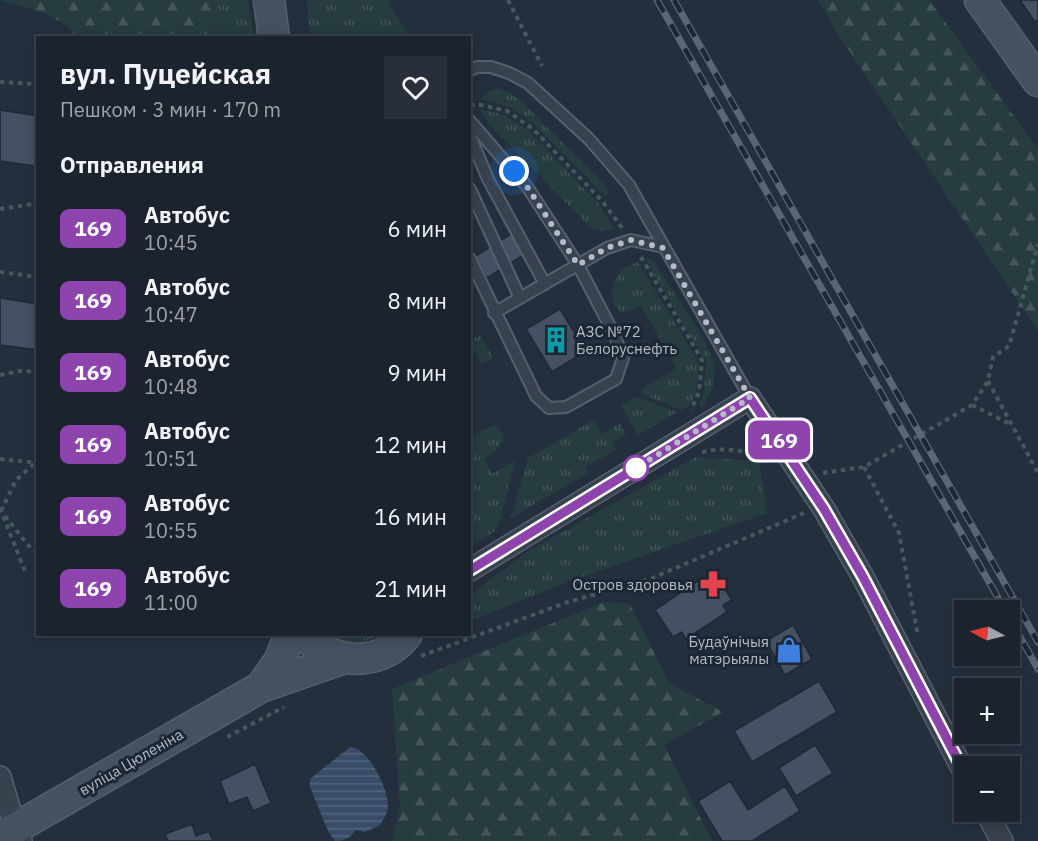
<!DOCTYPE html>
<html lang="ru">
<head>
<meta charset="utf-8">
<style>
	body { margin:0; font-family:"IBM Plex Sans",sans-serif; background:#282f3a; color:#f1f3f6; height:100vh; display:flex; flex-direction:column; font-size:22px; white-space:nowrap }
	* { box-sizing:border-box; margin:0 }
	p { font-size:20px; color:#a0a4aa }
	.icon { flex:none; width:33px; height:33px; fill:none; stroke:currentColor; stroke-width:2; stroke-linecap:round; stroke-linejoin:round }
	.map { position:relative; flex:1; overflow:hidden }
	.sheet { position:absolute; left:36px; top:36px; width:435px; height:600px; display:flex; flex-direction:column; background:#1b232e; border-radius:0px; box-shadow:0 3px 15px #0003,0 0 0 2px #39404a }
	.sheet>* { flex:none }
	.badge { padding:0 12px; border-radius:9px; font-size:21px; line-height:39px }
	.needle { width:39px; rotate:277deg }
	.controls { position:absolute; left:954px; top:600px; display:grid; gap:12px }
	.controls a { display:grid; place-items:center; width:66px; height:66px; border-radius:0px; background:#1b232e; box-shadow:0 3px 15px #0003,0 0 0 2px #39404a; font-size:30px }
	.you { position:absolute; width:30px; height:30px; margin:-15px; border:4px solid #fff; border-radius:50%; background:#1a73e8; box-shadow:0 0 0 9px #1a73e833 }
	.map>.badge { position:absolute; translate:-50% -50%; box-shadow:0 0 0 3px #fff }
	h2 { padding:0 24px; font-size:22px; line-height:54px }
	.round { display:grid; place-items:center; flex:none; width:63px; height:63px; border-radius:0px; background:#282f3a }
	.headline { display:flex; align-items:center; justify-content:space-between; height:102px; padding:0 24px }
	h1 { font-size:28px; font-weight:700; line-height:45px }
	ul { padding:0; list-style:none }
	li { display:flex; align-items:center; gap:18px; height:72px; padding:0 24px }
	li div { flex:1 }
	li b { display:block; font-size:22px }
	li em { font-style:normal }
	li .badge { min-width:66px; font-weight:700; text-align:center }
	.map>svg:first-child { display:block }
	.grass { fill:url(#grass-tufts) }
	.forest { fill:url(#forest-firs) }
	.water { fill:url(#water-rules) }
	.building { fill:#455162; stroke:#1f2835; stroke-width:1.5 }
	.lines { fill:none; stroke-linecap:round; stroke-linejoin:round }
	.lane-casing { stroke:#565f6c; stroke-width:14 }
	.street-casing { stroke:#565f6c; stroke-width:24 }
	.secondary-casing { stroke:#565f6c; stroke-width:33 }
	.path { stroke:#44595c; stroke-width:4; stroke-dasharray:4.5 4.5; stroke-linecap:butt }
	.lane { stroke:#38414e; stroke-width:10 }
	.street { stroke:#38414e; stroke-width:21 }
	.secondary { stroke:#465061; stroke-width:30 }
	.rail-casing { stroke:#5a6575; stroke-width:7 }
	.rail { stroke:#1d2633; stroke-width:4.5; stroke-dasharray:14; stroke-linecap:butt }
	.line-casing { stroke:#fff; stroke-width:14 }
	.line { stroke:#8e44ad; stroke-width:9 }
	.walk { stroke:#b4bcc9; stroke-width:6; stroke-dasharray:0 10.8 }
	.stop-dot { fill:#fff; stroke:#8e44ad; stroke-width:3 }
	.labels { text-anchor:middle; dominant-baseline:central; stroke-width:6; stroke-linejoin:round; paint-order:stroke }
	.poi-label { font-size:15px; fill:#b4bcc9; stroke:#1d2633; text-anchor:end }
	.street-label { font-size:15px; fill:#b4bcc9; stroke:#1d2633 }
</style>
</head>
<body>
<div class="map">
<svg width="1038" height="841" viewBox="0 0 1038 841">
	<defs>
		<pattern id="grass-tufts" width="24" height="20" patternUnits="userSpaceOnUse" patternTransform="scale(1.5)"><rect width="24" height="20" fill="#263c3f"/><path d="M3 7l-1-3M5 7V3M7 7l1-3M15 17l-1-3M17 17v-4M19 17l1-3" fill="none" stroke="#435659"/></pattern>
		<pattern id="forest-firs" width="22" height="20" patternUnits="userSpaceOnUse" patternTransform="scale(1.5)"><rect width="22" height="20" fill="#263c3f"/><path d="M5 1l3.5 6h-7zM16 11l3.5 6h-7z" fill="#435659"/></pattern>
		<pattern id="water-rules" width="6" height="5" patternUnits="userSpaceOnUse" patternTransform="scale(1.5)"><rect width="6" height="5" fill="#394c67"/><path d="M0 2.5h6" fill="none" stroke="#53647b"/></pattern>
	</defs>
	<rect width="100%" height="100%" fill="#242f3e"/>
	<path class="grass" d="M212,0H248L254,37H214Z
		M307,0H389L392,9L411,37H310Z
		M496,88L506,91L520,100L606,186L610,193L604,195L534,124L510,107L481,99L486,93Z
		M480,109L504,115L528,130L598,203L614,228L601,231L592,229L489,124Z
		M645,259H650L654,262C669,286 711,343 714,367C716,382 710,395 703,407L699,406L704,390L706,362Z
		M638,262L699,363L695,396L691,404L682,410L642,394V389L677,368L641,306L623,313C607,305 611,284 621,271C625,267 633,264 638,262Z
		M481,336L493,358L481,364L472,345L475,337Z
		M636,397L677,412L638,435L621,406Z
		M594,420L602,434L620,423L626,434L612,442L616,450L585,467L588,473L511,518L528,458Z
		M495,424L504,436C502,448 493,452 484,459L492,474L515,461L499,524L493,533L470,546V433L472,436Z
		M696,457L759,461L767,513L570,581L470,621V595L527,552Z
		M332,635H382C366,643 348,645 332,635Z"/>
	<path class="forest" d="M1,0H212L214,37H76C60,13 27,8 1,0Z
		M818,0H929L1038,149V331L838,34Z
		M604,602L630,604L669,683L723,712L664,745L712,841H392L400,808L392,689Z"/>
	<path class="water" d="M350,747C369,748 389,790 388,808C387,814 383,820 380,825L365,832L356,830C350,838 345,841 335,841L328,831L310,787V779Z"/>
	<path class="building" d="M1020,0H1038V20L1035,22Z
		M0,110L38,116V150L35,166L0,161Z
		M514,232L528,252L487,278L474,257Z
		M0,298L38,304V350L0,345Z
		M560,309L586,351L552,372L526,329Z
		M713,571L732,600L723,605L727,612L686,639L682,632L673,637L655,610Z
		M793,625L812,659L785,675L766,641Z
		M819,681L837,712L752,762L734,731Z
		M815,745L833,773L796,796L779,768Z
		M255,764L271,803L253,811L247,797L229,804L220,781Z
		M730,781L748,810L785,786L800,811L752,841H722L698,801Z
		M192,824L196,836L209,831L213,841H168L165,834Z"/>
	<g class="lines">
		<g class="lane-casing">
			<path id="lane" d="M470,70L477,67H491L509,73L528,83L589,139L629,185L750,398
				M470,121L528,188L578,265L615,336L623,358L616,379L566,407L549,408L536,396L470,259
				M470,136L488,179L545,284
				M470,189L520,298
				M494,313L607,248L631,240L663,247"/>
		</g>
		<g class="street-casing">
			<path id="street" d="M470,570L750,398L824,509L863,577L964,772
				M0,777L15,828L21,840
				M986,812L1002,841"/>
		</g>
		<g class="secondary-casing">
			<path id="secondary" d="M269,0L274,38
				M980,0L1038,81
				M305,634C330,666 382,668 407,634
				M261,687L280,660L290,634
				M0,837L261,687L342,659"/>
		</g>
		<path class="path" d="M508,0L542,66
			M0,82L38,84
			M470,105H481L507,111L533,129L603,202L622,228
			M38,202L33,204L38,209
			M0,209L33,204
			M641,257L702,360L699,392L691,410
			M0,272L38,277
			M0,375L20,371L38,372
			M988,381L1038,473
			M972,405L1010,424
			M702,452C724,447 748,449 767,462
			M0,459L38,463
			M864,467L899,533L918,636
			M823,473L864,467L972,405L988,381L993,357L1009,346L1038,244
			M0,508L26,574
			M1,511L16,480L35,463
			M5,516L28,545L38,554
			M421,656L568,602L650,579L804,513
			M227,737L284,707"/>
		<use href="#lane" class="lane"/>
		<use href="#street" class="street"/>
		<use href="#secondary" class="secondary"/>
		<g class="rail-casing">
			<path id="rail" d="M657,0L1005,610
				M674,0L1038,642
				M1010,619L1038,669"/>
		</g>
		<use href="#rail" class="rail"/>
	</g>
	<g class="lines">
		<g class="line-casing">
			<path id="line" d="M470,570L750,398L824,509L863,577L964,772"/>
		</g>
		<use href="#line" class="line"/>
		<path class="walk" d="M514,171L528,188L578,265L607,248L631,240L663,248L750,398L636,468"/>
	</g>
	<defs>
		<g id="building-bare" transform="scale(2.07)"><path d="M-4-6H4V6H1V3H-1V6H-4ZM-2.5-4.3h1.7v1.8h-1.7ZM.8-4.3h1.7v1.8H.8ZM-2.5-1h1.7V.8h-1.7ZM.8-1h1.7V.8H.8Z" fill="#0f9aa8" stroke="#1d2633" stroke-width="2.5" paint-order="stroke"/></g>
		<g id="pharmacy-bare" transform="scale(2.07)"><path d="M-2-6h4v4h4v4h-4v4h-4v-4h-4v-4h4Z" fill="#e0444e" stroke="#1d2633" stroke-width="2.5" paint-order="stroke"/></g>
		<g id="shop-bare" transform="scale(2.07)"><path d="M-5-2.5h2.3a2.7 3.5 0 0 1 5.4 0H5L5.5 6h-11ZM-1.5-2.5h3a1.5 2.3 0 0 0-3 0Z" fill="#3f7fe0" stroke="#1d2633" stroke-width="2.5" paint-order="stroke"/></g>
	</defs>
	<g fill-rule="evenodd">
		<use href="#building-bare" x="556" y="340"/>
		<use href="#pharmacy-bare" x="713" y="584"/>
		<use href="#shop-bare" x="789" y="650"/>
	</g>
	<circle class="stop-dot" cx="636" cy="468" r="12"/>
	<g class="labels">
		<g class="poi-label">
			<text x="576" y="331" text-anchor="start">АЗС №72<tspan x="576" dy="17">Белоруснефть</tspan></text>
			<text x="693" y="584">Остров здоровья</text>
			<text x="769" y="641">Будаўнічыя<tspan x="769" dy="17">матэрыялы</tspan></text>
		</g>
		<g class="street-label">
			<text transform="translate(131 762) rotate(-30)">вуліца Цюленіна</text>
		</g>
	</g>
</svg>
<div class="controls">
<a><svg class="needle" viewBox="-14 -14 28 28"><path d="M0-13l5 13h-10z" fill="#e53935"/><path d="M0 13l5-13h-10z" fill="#a0a4aa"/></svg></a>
<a>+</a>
<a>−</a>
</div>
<div class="you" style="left:514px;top:171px"></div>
<b class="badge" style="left:779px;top:440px;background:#8e44ad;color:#fff">169</b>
<section class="sheet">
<div class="headline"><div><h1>вул. Пуцейская</h1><p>Пешком · 3 мин · 170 m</p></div><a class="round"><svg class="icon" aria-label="heart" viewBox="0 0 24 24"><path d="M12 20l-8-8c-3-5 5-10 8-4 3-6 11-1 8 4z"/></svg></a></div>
<h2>Отправления</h2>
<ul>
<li><span class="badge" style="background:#8e44ad;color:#fff">169</span><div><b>Автобус</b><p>10:45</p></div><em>6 мин</em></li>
<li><span class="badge" style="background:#8e44ad;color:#fff">169</span><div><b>Автобус</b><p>10:47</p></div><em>8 мин</em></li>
<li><span class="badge" style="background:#8e44ad;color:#fff">169</span><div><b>Автобус</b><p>10:48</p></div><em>9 мин</em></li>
<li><span class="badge" style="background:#8e44ad;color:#fff">169</span><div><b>Автобус</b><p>10:51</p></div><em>12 мин</em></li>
<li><span class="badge" style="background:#8e44ad;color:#fff">169</span><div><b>Автобус</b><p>10:55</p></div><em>16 мин</em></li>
<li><span class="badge" style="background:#8e44ad;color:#fff">169</span><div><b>Автобус</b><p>11:00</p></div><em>21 мин</em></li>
</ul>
</section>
</div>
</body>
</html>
